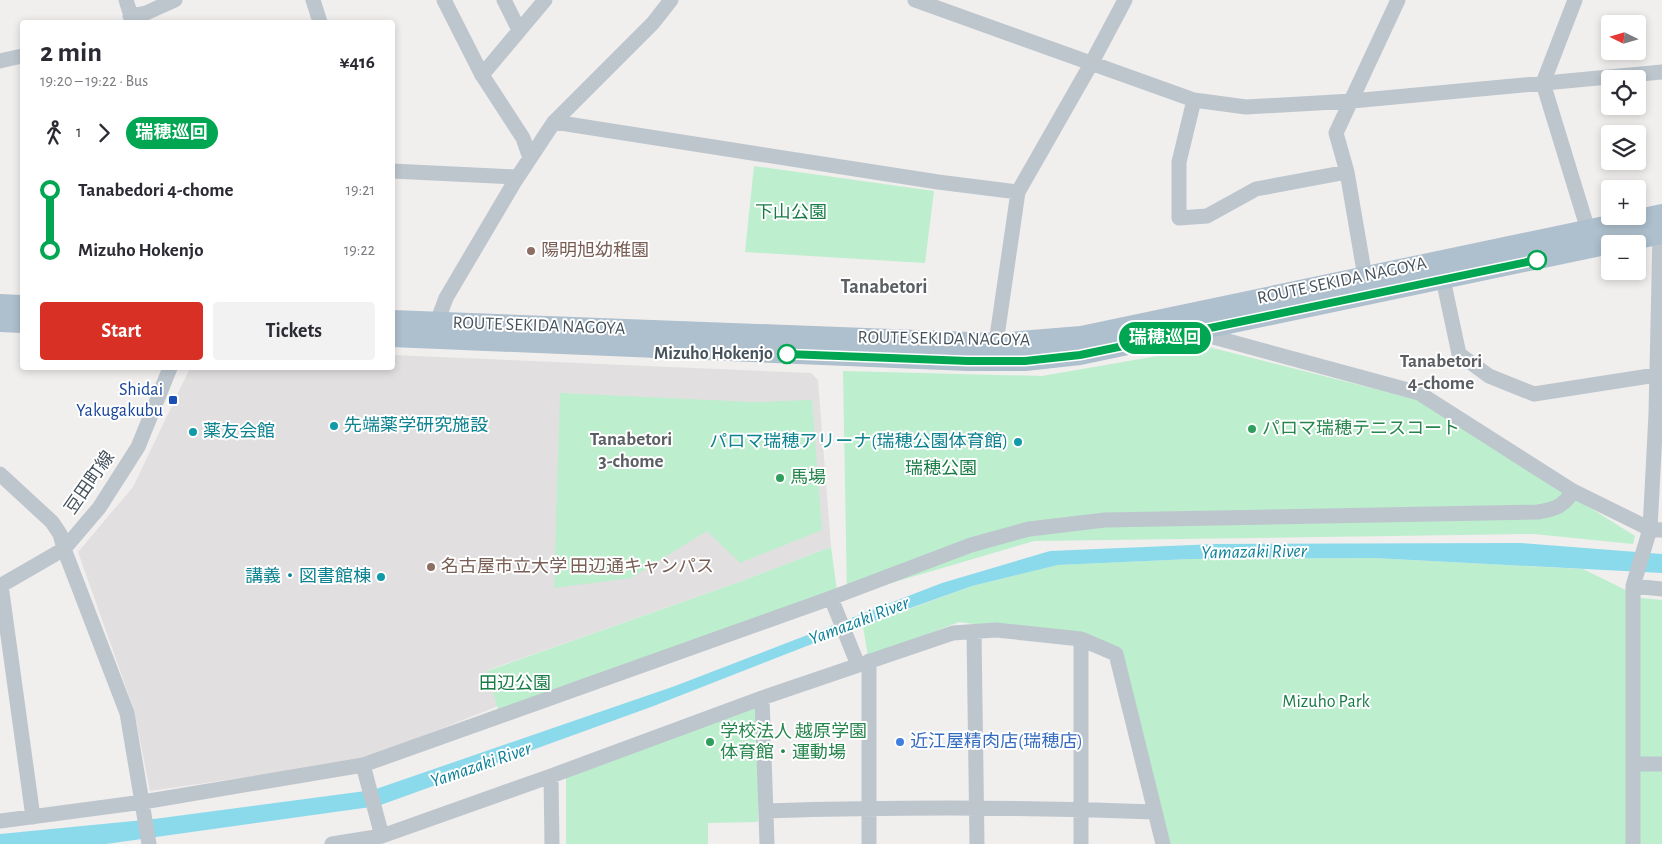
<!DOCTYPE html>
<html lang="en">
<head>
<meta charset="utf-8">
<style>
	body { margin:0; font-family:"Alegreya Sans","Noto Sans JP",sans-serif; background:#f2f2f3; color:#2b2b33; height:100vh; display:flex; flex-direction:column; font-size:19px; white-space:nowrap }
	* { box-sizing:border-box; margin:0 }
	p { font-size:16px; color:#7c7c81 }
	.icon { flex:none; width:28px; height:28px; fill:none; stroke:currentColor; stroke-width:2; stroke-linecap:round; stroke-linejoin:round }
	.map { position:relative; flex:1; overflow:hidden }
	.side { position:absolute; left:20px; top:20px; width:375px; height:350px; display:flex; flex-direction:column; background:#fff; border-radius:5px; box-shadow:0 2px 8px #0003 }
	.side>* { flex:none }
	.badge { padding:0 10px; border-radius:16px; font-size:18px; line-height:32px }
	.needle { width:32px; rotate:275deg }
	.tools { position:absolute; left:1601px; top:15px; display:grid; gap:10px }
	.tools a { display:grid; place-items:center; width:45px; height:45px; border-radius:5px; background:#fff; box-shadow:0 2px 8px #0003; font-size:25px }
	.map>.badge { position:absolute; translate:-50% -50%; box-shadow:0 0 0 2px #fff }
	.legs { display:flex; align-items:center; gap:8px; height:55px; padding:0 20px; font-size:16px }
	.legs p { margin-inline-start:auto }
	.headline { display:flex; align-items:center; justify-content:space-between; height:85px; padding:0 20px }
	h1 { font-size:28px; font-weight:600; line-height:38px }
	.primary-button { display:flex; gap:10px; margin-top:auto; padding:10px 20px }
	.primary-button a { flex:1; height:58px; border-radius:5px; background:#d93025; color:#fff; font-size:20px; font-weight:600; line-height:58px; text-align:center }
	.primary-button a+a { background:#f2f2f3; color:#2b2b33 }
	ul { padding:0 20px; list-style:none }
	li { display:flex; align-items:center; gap:18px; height:60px; font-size:19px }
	li i { display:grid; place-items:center; width:8px; height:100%; margin:0 6px; background:currentColor }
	li i::after { content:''; width:12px; height:12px; margin:-6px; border:4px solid; border-radius:50%; background:#fff }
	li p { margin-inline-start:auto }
	li:first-child i { background:linear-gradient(#0000 50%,currentColor 0) }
	li:last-child i { background:linear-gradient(currentColor 50%,#0000 0) }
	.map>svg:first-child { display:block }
	.education { fill:#e2dfe0 }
	.green { fill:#bdeece }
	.water { fill:#8bdaeb }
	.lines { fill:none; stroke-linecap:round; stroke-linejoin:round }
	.minor { stroke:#bdc6cd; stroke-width:15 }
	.major { stroke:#aebfcd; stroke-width:20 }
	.line-1-casing { stroke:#fff; stroke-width:11 }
	.line-1 { stroke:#00a651; stroke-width:8 }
	.education-dot { fill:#8d6e63; stroke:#fff; stroke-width:2 }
	.stop-1-dot { fill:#fff; stroke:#00a651; stroke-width:2.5 }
	.transit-dot { fill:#1a4fb4; stroke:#fff; stroke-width:2 }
	.culture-dot { fill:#0f9aa8; stroke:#fff; stroke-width:2 }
	.leisure-dot { fill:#2e9e5b; stroke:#fff; stroke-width:2 }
	.shop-dot { fill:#3f7fe0; stroke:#fff; stroke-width:2 }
	.labels { text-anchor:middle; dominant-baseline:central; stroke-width:4; stroke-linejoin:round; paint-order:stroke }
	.park-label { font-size:18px; fill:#187c46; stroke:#fff }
	.education-label { font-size:18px; fill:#785e54; stroke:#fff; text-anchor:start }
	.street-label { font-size:18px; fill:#47535c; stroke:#fff }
	.stop-label { font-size:18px; font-weight:bold; fill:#47535c; stroke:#fff; text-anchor:end }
	.transit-label { font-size:18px; fill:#164399; stroke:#fff; text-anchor:end }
	.culture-label { font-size:18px; fill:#0d838f; stroke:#fff; text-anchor:start }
	.leisure-label { font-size:18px; fill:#27864d; stroke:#fff; text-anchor:start }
	.shop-label { font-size:18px; fill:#366cbe; stroke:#fff; text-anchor:start }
	.neighbourhood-label { font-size:19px; font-weight:bold; fill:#5b5f63; stroke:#fff }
	.water-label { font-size:19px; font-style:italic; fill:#0e8198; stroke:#fff }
	.quarter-label { font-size:20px; font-weight:bold; fill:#5b5f63; stroke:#fff }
</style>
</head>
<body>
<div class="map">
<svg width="1662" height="844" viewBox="0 0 1662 844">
	<rect width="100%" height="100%" fill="#f1eeee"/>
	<path class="education" d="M393,355L811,373L818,380L831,547L742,581L488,670L498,706L360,761L150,791L134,710L78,552L133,487L190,368H392Z"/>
	<path class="green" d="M754,166L934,191L925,263L745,252Z
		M1209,347L1419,400L1635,536L1633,544L1534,534L1034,541L847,596L843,371L1042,376Z
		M560,393L753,402L812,400L822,530L740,563L707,531L631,578L554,588Z
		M831,547L837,591L499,713L487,671L742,581Z
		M1374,558L1583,569L1642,598L1662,600V844H1163L1116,654L1081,639L959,622L868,657L863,626L972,586L1058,565L1191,559Z
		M758,707V822L708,823V844H566V777Z"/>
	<path class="water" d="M1521,543L1662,554V573L1374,558L1191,559L1058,565L972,586L835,635L651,707L378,806L106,844H0V834L154,819L373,790L675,686L942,583L1050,551L1216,544Z"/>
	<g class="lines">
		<path class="minor" d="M126,0L133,22
			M313,0L320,22
			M444,0L482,75L523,138L530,158
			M504,0L519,30
			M915,0L1194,100L1246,107L1352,101L1662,72
			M1575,0L1543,83L1588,230
			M130,16L146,13L175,0
			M0,61L22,56
			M482,75L545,0
			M1194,100L1179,162V218L1207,216L1256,189L1347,172
			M554,122L938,182L1018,192
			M392,171L517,177
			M1443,279L1459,354L1489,376L1534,394L1656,375
			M1368,287L1365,277L1347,172L1336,133L1398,0
			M437,332V322L446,298L515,181L554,122L653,23L671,0
			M1195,332L1419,393L1573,491L1650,529L1662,530
			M996,343L1018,192L1091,64L1125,0
			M0,474L52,522L60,534L64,549L127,713L149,844
			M1,585L33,817
			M0,586L64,549L99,508L138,447L170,368
			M1633,586L1662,589
			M831,598L858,665
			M974,632L977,844
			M869,661V844
			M762,698L767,844
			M1633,764H1662
			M363,765L382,836
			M551,776L552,844
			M766,811C896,807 1026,807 1155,812
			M0,821L143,802L363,765L831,598L971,545L1029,529L1105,520L1538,512C1555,509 1563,507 1573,491
			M332,844L382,836L551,776L762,698L953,633L996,630L1081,639L1116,654L1163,844
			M1081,844V639
			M1633,844V586L1650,529L1656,414L1660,234L1659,226"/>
		<path class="major" d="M1613,244L1662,234
			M0,304L22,305
			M392,320L996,343L1081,336L1662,214
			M0,322L22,323
			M392,337L968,361H1025L1080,355L1610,244"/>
	</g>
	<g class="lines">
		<g class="line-1-casing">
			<path id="line-1" d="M787,354L968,361H1025L1080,355L1537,260"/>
		</g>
		<use href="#line-1" class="line-1"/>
	</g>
	<g class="education-dot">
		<circle cx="531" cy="251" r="5"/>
		<circle cx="431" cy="567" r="5"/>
	</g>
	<g class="stop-1-dot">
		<circle cx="1537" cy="260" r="9"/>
		<circle cx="787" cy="354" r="9"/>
	</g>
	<rect class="transit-dot" x="168" y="395" width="10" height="10" rx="2.5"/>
	<g class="culture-dot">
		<circle cx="334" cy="426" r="5"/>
		<circle cx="193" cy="432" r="5"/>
		<circle cx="1018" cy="442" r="5"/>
		<circle cx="381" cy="577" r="5"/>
	</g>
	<g class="leisure-dot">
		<circle cx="1252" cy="429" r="5"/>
		<circle cx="780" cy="478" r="5"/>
		<circle cx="710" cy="742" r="5"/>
	</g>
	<circle class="shop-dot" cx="900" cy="742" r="5"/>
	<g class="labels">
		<g class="park-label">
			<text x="791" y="213">下山公園</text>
			<text x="941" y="469">瑞穂公園</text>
			<text x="515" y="684">田辺公園</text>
			<text x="1326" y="702">Mizuho Park</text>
		</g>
		<g class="education-label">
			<text x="541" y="251">陽明旭幼稚園</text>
			<text x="441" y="567">名古屋市立大学 田辺通キャンパス</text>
		</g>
		<g class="street-label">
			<text transform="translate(1342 281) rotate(-12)">ROUTE SEKIDA NAGOYA</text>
			<text transform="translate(539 326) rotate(2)">ROUTE SEKIDA NAGOYA</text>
			<text transform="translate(944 339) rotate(1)">ROUTE SEKIDA NAGOYA</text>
			<text transform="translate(90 483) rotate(-55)">豆田町線</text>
		</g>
		<g class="stop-label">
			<text x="773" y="354">Mizuho Hokenjo</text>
		</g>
		<g class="transit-label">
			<text x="163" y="390">Shidai<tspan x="163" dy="21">Yakugakubu</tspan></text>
		</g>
		<g class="culture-label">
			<text x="344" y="426">先端薬学研究施設</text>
			<text x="203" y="432">薬友会館</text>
			<text x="1008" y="442" text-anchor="end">パロマ瑞穂アリーナ(瑞穂公園体育館)</text>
			<text x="371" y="577" text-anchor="end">講義・図書館棟</text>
		</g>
		<g class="leisure-label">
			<text x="1262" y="429">パロマ瑞穂テニスコート</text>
			<text x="790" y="478">馬場</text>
			<text x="720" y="732">学校法人 越原学園<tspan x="720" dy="21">体育館・運動場</tspan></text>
		</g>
		<g class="shop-label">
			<text x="910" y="742">近江屋精肉店(瑞穂店)</text>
		</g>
		<g class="neighbourhood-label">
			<text x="1441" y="361">Tanabetori<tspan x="1441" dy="22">4-chome</tspan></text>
			<text x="631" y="439">Tanabetori<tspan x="631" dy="22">3-chome</tspan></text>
		</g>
		<g class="water-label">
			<text transform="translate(1254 552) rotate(-1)">Yamazaki River</text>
			<text transform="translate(859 621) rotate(-21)">Yamazaki River</text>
			<text transform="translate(481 765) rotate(-19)">Yamazaki River</text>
		</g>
		<g class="quarter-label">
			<text x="884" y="287">Tanabetori</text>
		</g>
	</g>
</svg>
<div class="tools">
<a><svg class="needle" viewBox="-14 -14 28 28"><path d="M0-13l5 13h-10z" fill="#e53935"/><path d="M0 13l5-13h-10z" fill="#7c7c81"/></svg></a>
<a><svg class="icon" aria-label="locate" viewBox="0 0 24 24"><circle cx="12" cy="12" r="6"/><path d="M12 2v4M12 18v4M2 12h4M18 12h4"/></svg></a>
<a><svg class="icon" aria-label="layers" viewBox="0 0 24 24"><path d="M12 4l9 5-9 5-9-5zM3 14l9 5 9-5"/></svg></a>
<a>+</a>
<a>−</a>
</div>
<b class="badge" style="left:1165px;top:338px;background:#00a651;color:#fff">瑞穂巡回</b>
<section class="side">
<div class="headline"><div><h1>2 min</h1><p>19:20 – 19:22 · Bus</p></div><b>¥416</b></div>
<div class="legs"><svg class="icon" aria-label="walk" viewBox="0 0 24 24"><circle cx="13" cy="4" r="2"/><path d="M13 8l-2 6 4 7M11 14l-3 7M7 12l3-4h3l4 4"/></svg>1<svg class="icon" aria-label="forward" viewBox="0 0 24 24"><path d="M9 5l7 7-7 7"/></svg><b class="badge" style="background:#00a651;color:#fff">瑞穂巡回</b></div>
<ul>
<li><i style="color:#00a651"></i><b>Tanabedori 4-chome</b><p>19:21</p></li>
<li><i style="color:#00a651"></i><b>Mizuho Hokenjo</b><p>19:22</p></li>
</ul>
<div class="primary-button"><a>Start</a><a>Tickets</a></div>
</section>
</div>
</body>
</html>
